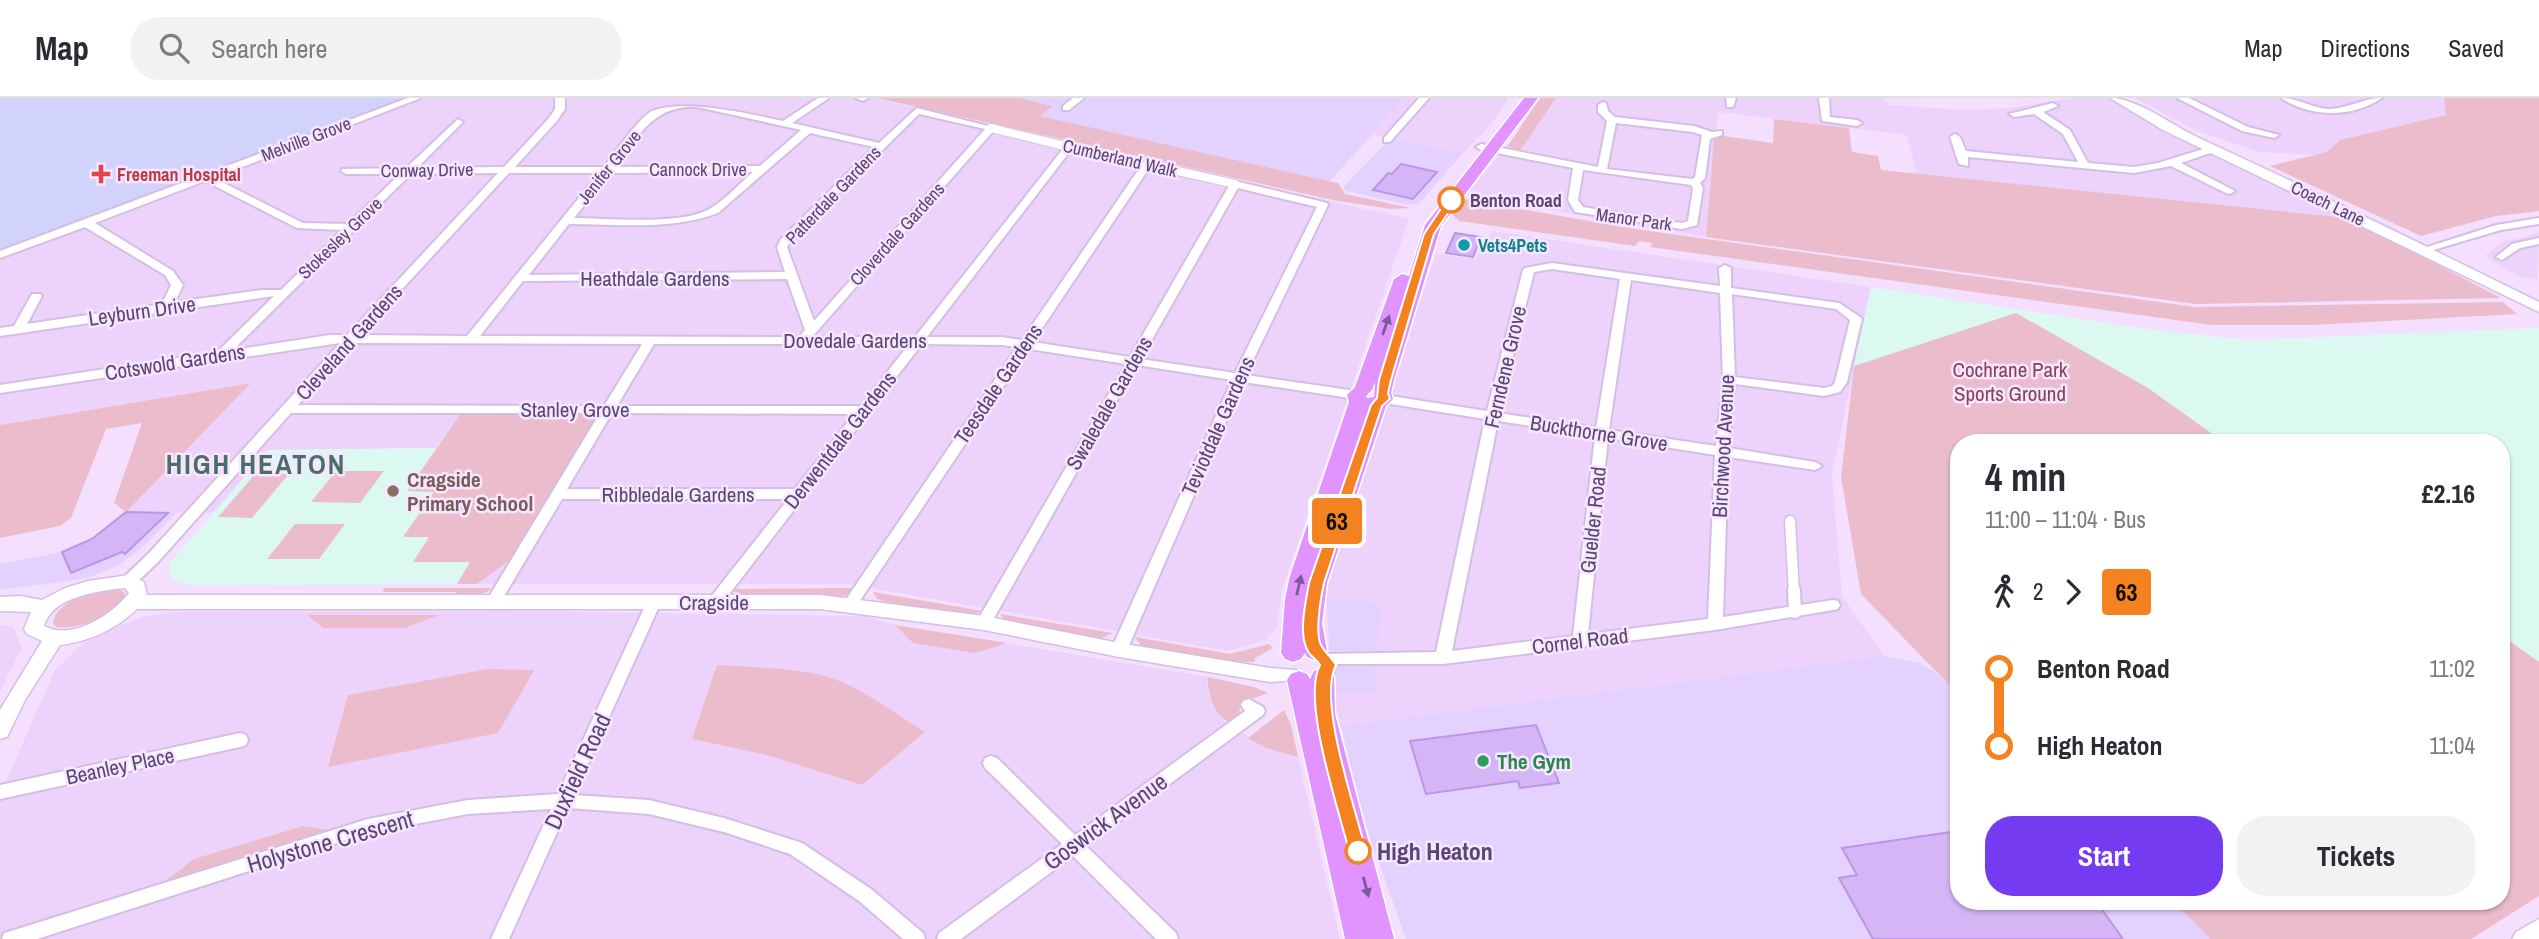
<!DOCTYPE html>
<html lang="en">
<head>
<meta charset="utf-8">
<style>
	body { margin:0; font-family:"Archivo Narrow",sans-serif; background:#f2f2f3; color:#2b2b33; height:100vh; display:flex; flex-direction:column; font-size:26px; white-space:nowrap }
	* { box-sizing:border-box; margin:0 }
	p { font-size:23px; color:#7c7c81 }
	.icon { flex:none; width:38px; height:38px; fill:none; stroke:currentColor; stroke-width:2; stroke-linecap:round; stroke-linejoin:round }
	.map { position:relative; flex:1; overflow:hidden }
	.details { position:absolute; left:1950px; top:336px; width:560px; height:476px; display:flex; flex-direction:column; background:#fff; border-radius:28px; box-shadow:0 2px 5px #0004 }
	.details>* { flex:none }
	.badge { padding:0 14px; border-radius:5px; font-size:24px; line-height:46px }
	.map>.badge { position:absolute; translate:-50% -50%; box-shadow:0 0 0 4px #fff }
	.legs { display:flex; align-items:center; gap:10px; height:77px; padding:0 35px; font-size:23px }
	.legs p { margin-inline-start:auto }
	.summary { display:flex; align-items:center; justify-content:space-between; height:119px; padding:0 35px }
	h1 { font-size:38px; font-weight:700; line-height:52px }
	.action { display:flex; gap:14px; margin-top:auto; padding:14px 35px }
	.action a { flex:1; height:80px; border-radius:28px; background:#743bf0; color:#fff; font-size:28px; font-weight:700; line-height:80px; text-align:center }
	.action a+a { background:#f2f2f3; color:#2b2b33 }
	ul { padding:0 35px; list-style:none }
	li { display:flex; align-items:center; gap:24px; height:77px; font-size:26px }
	li i { display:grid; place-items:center; width:10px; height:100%; margin:0 9px; background:currentColor }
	li i::after { content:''; width:18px; height:18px; margin:-9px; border:5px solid; border-radius:50%; background:#fff }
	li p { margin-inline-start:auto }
	li:first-child i { background:linear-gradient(#0000 50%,currentColor 0) }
	li:last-child i { background:linear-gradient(currentColor 50%,#0000 0) }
	header { display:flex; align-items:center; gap:42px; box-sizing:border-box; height:98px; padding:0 35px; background:#fff; border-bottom:2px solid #e1e1e2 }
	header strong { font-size:33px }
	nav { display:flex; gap:38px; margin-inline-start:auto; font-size:24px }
	.search { width:490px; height:63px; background:#f2f2f3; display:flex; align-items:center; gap:18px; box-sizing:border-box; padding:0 24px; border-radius:28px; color:#7c7c81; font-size:26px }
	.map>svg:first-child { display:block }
	.residential { fill:#edd3fb }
	.commercial { fill:#e3d2ff }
	.education { fill:#dcf9f1 }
	.medical { fill:#d1d3fc }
	.green { fill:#ebbdcc }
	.building { fill:#d4b5f5; stroke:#bc94e8; stroke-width:2 }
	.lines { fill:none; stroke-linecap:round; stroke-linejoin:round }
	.pedestrian-far2-casing { stroke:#d4bee4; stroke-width:10 }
	.pedestrian-far1-casing { stroke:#d4bee4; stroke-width:13 }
	.pedestrian-casing { stroke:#d4bee4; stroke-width:16 }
	.minor-casing { stroke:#d4bee4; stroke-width:4 }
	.tertiary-casing { stroke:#d4bee4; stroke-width:3 }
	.primary-casing { stroke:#fff; stroke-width:3 }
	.pedestrian-far2 { stroke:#fff; stroke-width:8 }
	.pedestrian-far1 { stroke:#fff; stroke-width:10 }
	.pedestrian { stroke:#fff; stroke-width:12 }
	.minor { fill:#fff; fill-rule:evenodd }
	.tertiary { fill:#fff; fill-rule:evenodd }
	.primary { fill:#e194ff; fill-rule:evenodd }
	.oneway { fill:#7c5998 }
	.line-1 { fill:#f58220; stroke:#fff; stroke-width:2 }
	.health-dot { fill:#e0444e; stroke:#f7e6ff; stroke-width:2.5 }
	.stop-1-dot { fill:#fff; stroke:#f58220; stroke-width:3.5 }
	.culture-dot { fill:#0f9aa8; stroke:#f7e6ff; stroke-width:2.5 }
	.education-dot { fill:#8d6e63; stroke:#f7e6ff; stroke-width:2.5 }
	.leisure-dot { fill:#2e9e5b; stroke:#f7e6ff; stroke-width:2.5 }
	.labels { text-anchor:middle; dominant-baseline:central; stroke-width:5; stroke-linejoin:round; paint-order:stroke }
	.far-street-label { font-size:18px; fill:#5b4575; stroke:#f7e6ff }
	.far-health-label { font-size:18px; font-weight:bold; fill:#be3a42; stroke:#f7e6ff; text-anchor:start }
	.far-stop-label { font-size:18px; font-weight:bold; fill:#5b4575; stroke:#f7e6ff; text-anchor:start }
	.far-culture-label { font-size:18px; font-weight:bold; fill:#0d838f; stroke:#f7e6ff; text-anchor:start }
	.street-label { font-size:21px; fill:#5b4575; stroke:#f7e6ff }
	.park-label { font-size:21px; fill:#884250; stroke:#f7e6ff }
	.education-label { font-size:21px; font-weight:bold; fill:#785e54; stroke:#f7e6ff; text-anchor:start }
	.leisure-label { font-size:21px; font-weight:bold; fill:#27864d; stroke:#f7e6ff; text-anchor:start }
	.near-street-label { font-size:24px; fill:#5b4575; stroke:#f7e6ff }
	.near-stop-label { font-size:24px; font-weight:bold; fill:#5b4575; stroke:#f7e6ff; text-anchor:start }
	.district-label { font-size:28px; font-weight:bold; letter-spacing:2px; fill:#487066; stroke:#f7e6ff }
</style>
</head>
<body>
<header>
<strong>Map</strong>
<div class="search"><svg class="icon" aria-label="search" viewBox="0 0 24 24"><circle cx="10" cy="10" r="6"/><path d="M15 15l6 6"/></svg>Search here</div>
<nav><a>Map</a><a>Directions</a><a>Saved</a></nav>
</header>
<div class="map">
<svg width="2539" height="841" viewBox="0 0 2539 841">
	<rect width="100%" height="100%" fill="#f4dffe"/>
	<path class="residential" d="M426,0H874L1409,121L1282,491L1277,530L1265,542L1228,553L848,486H477L513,460L436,350L268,352L213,415L126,414L249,285L0,327V162Z
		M1405,0H1508L1492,25L1463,55L1373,36Z
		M1540,0H1882L1889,7L1963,12L2009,10L2074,0H2116L2139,15L2348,120L1917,76L1907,37L1718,14L1716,32L1723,38L1714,41L1706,139L1466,97L1508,47Z
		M2134,0H2444L2447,17L2340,42L2327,54L2314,57L2259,54L2195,32Z
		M1492,133L1871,189L1832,376L1842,498L1884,558L1341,628L1332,595H1377L1375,568L1382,511L1367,502L1326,499L1335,458L1436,156L1476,161Z
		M2539,135L2537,182L2518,178L2485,158L2502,144Z
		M506,513L865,518L895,527L1208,579L1207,592L1212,606L1224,623L1266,650L1298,659L1340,841H0V697L55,572L88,541L142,519L176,514Z
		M0,527L13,529L22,550L0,593Z"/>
	<path class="commercial" d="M958,0H1405L1330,83Z
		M1391,40L1463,55L1419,106L1408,107L1346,93L1343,89Z
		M126,414L176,415L145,447L119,467L88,480L0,492V466L62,454L92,441Z
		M1326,499L1367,502L1382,511L1375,568L1378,595H1332Z
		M1884,558L1920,565L1934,573L1958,596V803H2172L2211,841H1406L1362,716L1341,628Z"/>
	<path class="education" d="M1871,189L2154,232L2249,242L2539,230V564L2501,537V345H2225L2147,290L1854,268Z
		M461,315L477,486L201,487L185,486L170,479V465L268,352L436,350Z"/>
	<path class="medical" d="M0,0H404L0,151Z"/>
	<path class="green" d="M877,0H1019L1052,8L1040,18L1338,85L1345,96L1411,110L1390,111L1333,102Z
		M1540,0H1556L1520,53L1508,48Z
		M2444,0H2539V113L2496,118L2421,138L2270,68L2327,54L2340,42L2446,17Z
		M1774,21L1849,30L1852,54L1878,58L1881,72L2348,120L2501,200L2195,206L1706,139L1714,40L1723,38L1773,45Z
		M1464,101L1628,130L2195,209L2503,204L2517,216L2313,227H2212L1650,149L1652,145L1639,143L1635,148L1459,123L1453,117Z
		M2016,215L2148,290L2225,345H1958V596L1861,496L1841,379L1854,268Z
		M251,285L126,414L114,405L142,325L106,331L71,420L60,428L0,440V327Z
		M601,314L513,460L477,486H457L470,464H413L429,439H403L434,394L407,393L461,315Z
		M336,373H384L360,405L311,404Z
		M256,375L289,376L252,420L218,419Z
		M295,426H345L319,461H267Z
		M384,490H493L481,497L455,499L456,494H383Z
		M856,490L847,497L837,499H743L737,497L732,491Z
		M111,491L123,493L125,497C118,518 77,532 56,529L53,525C56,503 91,495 111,491Z
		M873,494L983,513L968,518L883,503L877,501Z
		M1000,516L1113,535L1099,541L1005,524Z
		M307,517H439L405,530H323Z
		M895,527L1007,545L975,555L913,545Z
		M2501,537L2539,564V798L2471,841H2211L2172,803H2501Z
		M1135,539L1230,556L1269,546L1273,550L1255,560V564H1230L1147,550L1141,548Z
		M717,567C748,569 802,570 831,580C865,591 895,616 925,634L862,687L767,657L692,641Z
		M488,571L534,572L498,635L328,669L348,597Z
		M1208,579L1254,589L1268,595L1240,605L1239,620L1232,626C1214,618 1207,597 1208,579Z
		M1284,612L1291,627L1298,659L1266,650L1248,640Z
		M303,728L334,733L157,789L194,761Z"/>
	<path class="building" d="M1401,66L1437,74L1413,101L1373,92L1388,75L1392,76Z
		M1455,135L1481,139L1473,159L1446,155Z
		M126,414L168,415L125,456L122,454L71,475L62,454L92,441Z
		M1536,627L1559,685L1520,690L1518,683L1426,696L1410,643Z
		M1958,733V803H2096L2123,841H1873L1839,780L1857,777L1842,750Z"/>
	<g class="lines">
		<g class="pedestrian-far2-casing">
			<path id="pedestrian-far2" d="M991,30L1069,49
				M1147,66L1235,86"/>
		</g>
		<g class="pedestrian-far1-casing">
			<path id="pedestrian-far1" d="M1790,423L1794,494"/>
		</g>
		<g class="pedestrian-casing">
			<path id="pedestrian" d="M1794,492L1795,514"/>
		</g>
		<g class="minor-casing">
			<path id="minor" d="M408,0H421L214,80L303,125L348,126L400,76H346L341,73L342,71L406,70L458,21L463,24L417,70L504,69L549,20L555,11V0H565V11L556,24L515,69H604C617,52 634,26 650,14C681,0 747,15 783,23L818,0H829L792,25L879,45L917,10L996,30L812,239H915L1066,47L1069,46L1152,66L1033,244L1130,259L1230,86L1235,83L1327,105L1328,107L1246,277L1356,293L1362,297L1356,301L1243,284L1127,552L1124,556H1114L1111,552L1232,282L1137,267L989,529H979L976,525L1126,266L1029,251L855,510H845L843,506L1017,249L1002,247L922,246L720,508H710L708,504L710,500L788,401H562L497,510H487L485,506L487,502L600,315H291L159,463L134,487H124L122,483L124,479L149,455L340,245L0,295V287L217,254L274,198L0,238V230L14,228L32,196H40L42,198L27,226L162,206L171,187L165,177L85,129L0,160V153ZM695,9L702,10L801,32L760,68L615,69C638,39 653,7 695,9ZM919,16L985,31L814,223L787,149L790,144ZM810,35L874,49L781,141L777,149L785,174L529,177L569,126C619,126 670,133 718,115ZM1071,52L1141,68L1022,242L1002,239H927ZM753,74C739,86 726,101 711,110C683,128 608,120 574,120L610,75ZM498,75L347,237H330L233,252L411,76ZM509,75H599L467,238L360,237ZM205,83L297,130L342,132L281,192H262L175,204L183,187L173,173L95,125ZM1238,90L1317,109L1235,275L1141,261ZM787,181L805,232L799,239L480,238L523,183ZM353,245L642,246L604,308L298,307ZM654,246H909L861,308H617ZM612,315L854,316L795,391H567Z
				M856,0H868L863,3Z
				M1073,0H1084L1069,12H1063V8Z
				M1419,0H1429L1390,44H1384V40Z
				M1726,0H1736L1733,9H1727Z
				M1819,0H1829L1830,19L1857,22L1862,25L1857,28L1822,23Z
				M2177,0H2189L2248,29L2279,37L2274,40L2242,33Z
				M2281,0C2300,0 2315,12 2331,11C2349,10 2364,0 2382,0C2352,20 2311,20 2281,0Z
				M1603,4L1606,5L1608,13L1615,19L1694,28L1712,34L1722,33V37L1710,41L1705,80L1700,85L1703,90L1697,127L1682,131L1575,114L1568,102L1573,70L1481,52L1476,49L1481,46L1598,69L1607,23L1598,14V7ZM1616,25L1693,34L1702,37L1695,79L1692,81L1607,71ZM1583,72L1691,87L1693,90L1688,123L1682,125L1583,109L1578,102Z
				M2053,5L2058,8L2043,14L2070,32L2088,65L2134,69L2158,65L2213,48L2218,51L2216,53L2181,65L2235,93L2230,96L2226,95L2171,68L2134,75L1968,59V68L1959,66L1950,39L1955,36L1960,39L1966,53L2078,64L2063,36L2034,16L2014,19L2009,16Z
				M2539,120V126L2501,132L2423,155L2418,152L2496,127Z
				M2539,140V146L2520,150L2502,162L2496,159L2512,146Z
				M1552,165L1720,188L1719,170L1725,167L1731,170V190L1839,205L1860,219L1862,221L1847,284L1840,294L1824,298L1735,286L1729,350L1815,364L1822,368L1815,372L1728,359L1723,519L1833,502L1838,503L1840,507L1838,511L1833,512L1715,532L1443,566H1320L1318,562L1320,558L1326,556L1436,554L1485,321L1384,305L1378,301L1384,297L1487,313L1523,172L1525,170ZM1552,171L1620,181L1596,330L1499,315L1534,174ZM1631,182L1720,195L1723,282L1716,348L1609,332ZM1732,196L1836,211L1850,222L1835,284L1832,288L1824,290L1735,279ZM1498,323L1595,338L1573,538L1452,553ZM1608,340L1715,357L1708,521L1588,536Z
				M654,499L659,500L661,504L574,697L649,702L724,720L802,745L871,791L923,835L925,841H903L859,803L790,756L724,734L649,716L568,710L509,841H491L551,711L468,716L368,735L37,841H2L4,835L11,833L368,721L468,702L558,696L647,504L649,500Z
				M1249,601L1263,609L1265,613L1263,617L1086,748L1176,835L1178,841H1156L1073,758L961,841H937L939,835L1062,746L985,670L983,665L985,660L991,658L997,660L1075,737L1245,613L1241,607L1243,603Z
				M240,635L246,637L248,642L246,647L240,649L0,701V687Z"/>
		</g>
		<g class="tertiary-casing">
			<path id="tertiary" d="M2110,0C2137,0 2172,27 2197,39C2312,92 2426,148 2539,204V214L2163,32Z
				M129,477L144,484L147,497H820L984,518L1119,545L1270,570L1296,572L1299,577L1296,582L1270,584L1119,559L984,532L820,511H137C115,532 90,543 60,547L25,602L7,639L0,641V612L42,543L27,536L24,531L31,514L0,513V499L20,498L42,502L65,490L88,483ZM125,490L129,495C112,517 72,543 44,528C52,498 100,493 125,490Z
				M2539,821V841H2512L2516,834Z"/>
		</g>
		<g class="primary-casing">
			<path id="primary" d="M1524,0H1538L1441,128L1394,282L1391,295L1393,301L1386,308L1327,485L1322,525L1327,553L1323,559L1315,562L1307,559L1305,555L1301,561L1293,564L1285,561L1281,555L1285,501L1290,478L1349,304L1347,297L1355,289L1394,181L1402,176L1409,178L1425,127ZM1375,284L1374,299L1367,300L1366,298L1372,292Z
				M1322,570L1330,573L1334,579L1335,616L1394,841H1345L1287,582L1291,576L1299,573L1307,576L1310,581L1314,573Z"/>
		</g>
		<use href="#pedestrian-far2" class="pedestrian-far2"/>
		<use href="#pedestrian-far1" class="pedestrian-far1"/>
		<use href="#pedestrian" class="pedestrian"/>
		<use href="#minor" class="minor"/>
		<use href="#tertiary" class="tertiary"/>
		<use href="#primary" class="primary"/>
	</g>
	<defs><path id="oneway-solid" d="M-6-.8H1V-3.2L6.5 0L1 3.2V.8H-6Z" transform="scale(1.75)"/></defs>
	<g class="oneway">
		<use href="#oneway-solid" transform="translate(1386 227) rotate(-71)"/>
		<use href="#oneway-solid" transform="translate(1299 487) rotate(-77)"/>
		<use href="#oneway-solid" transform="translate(1366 789) rotate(75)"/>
	</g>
	<path class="line-1" d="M1448,100L1457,102L1434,136L1391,282L1388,295L1390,301L1382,308L1324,485C1321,499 1314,537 1322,549C1326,555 1332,560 1336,567C1317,602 1356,712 1366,753L1364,758L1358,760L1351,758L1349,753C1339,712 1301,602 1320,567C1317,562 1312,559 1309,555C1297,537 1306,504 1309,485L1371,307L1377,300L1379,282L1424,136Z"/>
	<path class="health-dot" d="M97.5 65.5h7v7h7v7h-7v7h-7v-7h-7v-7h7z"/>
	<g class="stop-1-dot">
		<circle cx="1451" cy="102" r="12"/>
		<circle cx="1358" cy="753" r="12"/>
	</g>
	<circle class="culture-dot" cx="1464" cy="147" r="7"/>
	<circle class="education-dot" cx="393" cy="393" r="7"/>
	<circle class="leisure-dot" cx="1483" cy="663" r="7"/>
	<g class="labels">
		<g class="far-street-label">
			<text transform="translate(306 41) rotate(-21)">Melville Grove</text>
			<text transform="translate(1120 60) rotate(13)">Cumberland Walk</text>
			<text transform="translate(609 69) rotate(-51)">Jenifer Grove</text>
			<text x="698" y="71">Cannock Drive</text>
			<text transform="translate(427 72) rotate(-1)">Conway Drive</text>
			<text transform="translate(833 97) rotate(-46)">Patterdale Gardens</text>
			<text transform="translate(2328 105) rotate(26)">Coach Lane</text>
			<text transform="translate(1634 121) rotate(8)">Manor Park</text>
			<text transform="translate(897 136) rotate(-48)">Cloverdale Gardens</text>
			<text transform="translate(340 140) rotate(-44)">Stokesley Grove</text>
		</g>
		<g class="far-health-label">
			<text x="117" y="76">Freeman Hospital</text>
		</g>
		<g class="far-stop-label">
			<text x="1470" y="102">Benton Road</text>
		</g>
		<g class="far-culture-label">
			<text x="1478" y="147">Vets4Pets</text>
		</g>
		<g class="street-label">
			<text x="655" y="180">Heathdale Gardens</text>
			<text transform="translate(142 213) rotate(-8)">Leyburn Drive</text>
			<text x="855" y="242">Dovedale Gardens</text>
			<text transform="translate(349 244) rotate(-48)">Cleveland Gardens</text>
			<text transform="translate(175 264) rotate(-9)">Cotswold Gardens</text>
			<text transform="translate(1505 269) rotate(-77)">Ferndene Grove</text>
			<text transform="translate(998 286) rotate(-56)">Teesdale Gardens</text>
			<text transform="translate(1109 305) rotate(-60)">Swaledale Gardens</text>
			<text x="575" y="311">Stanley Grove</text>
			<text transform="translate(1218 328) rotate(-66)">Teviotdale Gardens</text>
			<text transform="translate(1599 335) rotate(9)">Buckthorne Grove</text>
			<text transform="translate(840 342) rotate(-52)">Derwentdale Gardens</text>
			<text transform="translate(1723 348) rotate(-87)">Birchwood Avenue</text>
			<text x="678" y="396">Ribbledale Gardens</text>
			<text transform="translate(1593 422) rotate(-84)">Guelder Road</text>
			<text x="714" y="504">Cragside</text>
			<text transform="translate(1580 543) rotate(-7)">Cornel Road</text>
			<text transform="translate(120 668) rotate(-12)">Beanley Place</text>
		</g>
		<g class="park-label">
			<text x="2010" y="271">Cochrane Park<tspan x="2010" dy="24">Sports Ground</tspan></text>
		</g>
		<g class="education-label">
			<text x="407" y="381">Cragside<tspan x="407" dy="24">Primary School</tspan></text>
		</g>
		<g class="leisure-label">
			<text x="1497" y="663">The Gym</text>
		</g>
		<g class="near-street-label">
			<text transform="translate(577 673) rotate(-65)">Duxfield Road</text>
			<text transform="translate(1105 723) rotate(-36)">Goswick Avenue</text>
			<text transform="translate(330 743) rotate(-16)">Holystone Crescent</text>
		</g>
		<g class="near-stop-label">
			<text x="1377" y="753">High Heaton</text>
		</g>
		<g class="district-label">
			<text x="256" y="366">HIGH HEATON</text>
		</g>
	</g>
</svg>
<b class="badge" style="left:1337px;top:423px;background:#f58220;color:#111">63</b>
<section class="details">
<div class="summary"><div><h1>4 min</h1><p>11:00 – 11:04 · Bus</p></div><b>£2.16</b></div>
<div class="legs"><svg class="icon" aria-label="walk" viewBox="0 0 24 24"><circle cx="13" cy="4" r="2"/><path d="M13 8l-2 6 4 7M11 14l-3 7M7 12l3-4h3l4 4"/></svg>2<svg class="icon" aria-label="forward" viewBox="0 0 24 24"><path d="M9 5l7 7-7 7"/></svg><b class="badge" style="background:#f58220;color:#111">63</b></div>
<ul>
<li><i style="color:#f58220"></i><b>Benton Road</b><p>11:02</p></li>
<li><i style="color:#f58220"></i><b>High Heaton</b><p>11:04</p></li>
</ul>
<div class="action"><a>Start</a><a>Tickets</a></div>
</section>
</div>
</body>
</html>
